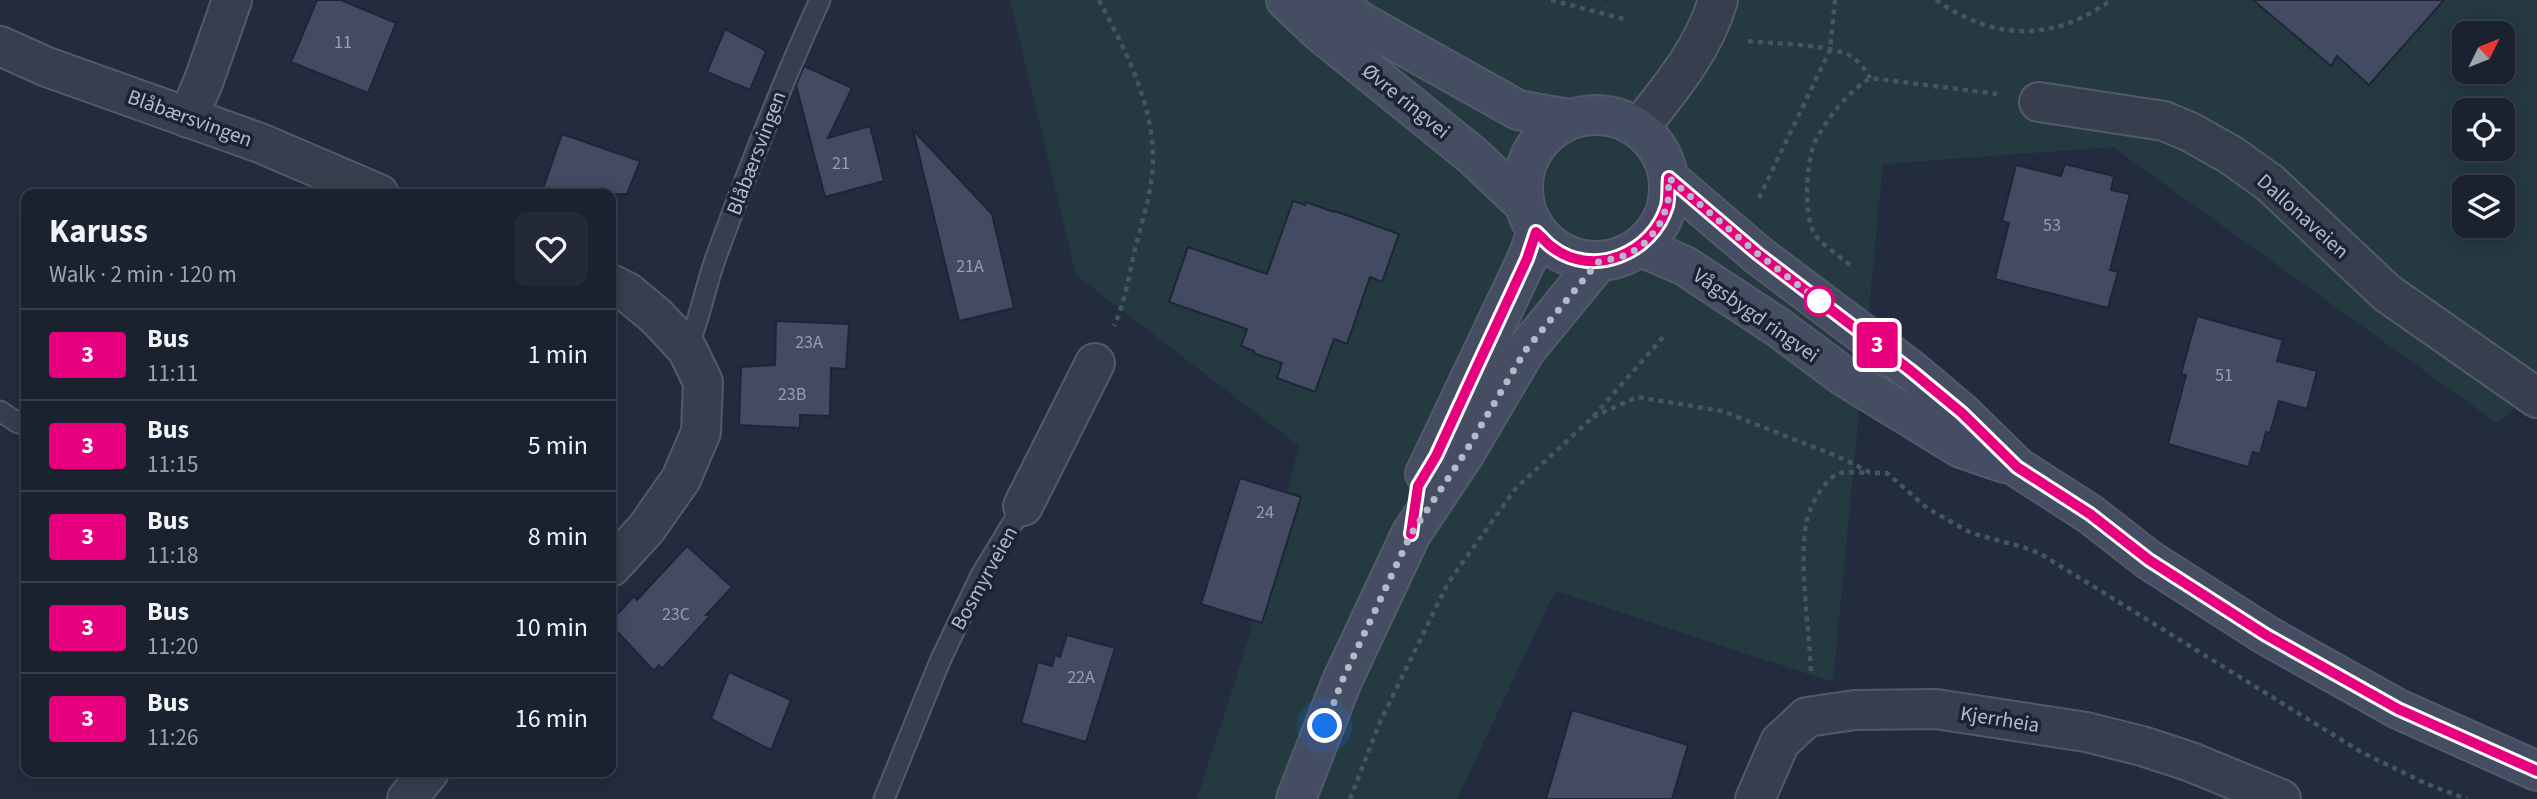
<!DOCTYPE html>
<html lang="en">
<head>
<meta charset="utf-8">
<style>
	body { margin:0; font-family:"Source Sans 3",sans-serif; background:#232937; color:#f1f3f6; height:100vh; display:flex; flex-direction:column; font-size:26px; white-space:nowrap }
	* { box-sizing:border-box; margin:0 }
	p { font-size:23px; color:#9fa3aa }
	.icon { flex:none; width:38px; height:38px; fill:none; stroke:currentColor; stroke-width:2; stroke-linecap:round; stroke-linejoin:round }
	.map { position:relative; flex:1; overflow:hidden }
	.sheet { position:absolute; left:21px; top:189px; width:595px; height:588px; display:flex; flex-direction:column; background:#1a212f; border-radius:14px; box-shadow:0 4px 18px #0003,0 0 0 2px #383e4b }
	.sheet>* { flex:none }
	.badge { padding:0 14px; border-radius:5px; font-size:24px; line-height:46px }
	.needle { width:46px; rotate:47deg }
	.buttons { position:absolute; left:2452px; top:21px; display:grid; gap:14px }
	.buttons a { display:grid; place-items:center; width:63px; height:63px; border-radius:14px; background:#1a212f; box-shadow:0 4px 18px #0003,0 0 0 2px #383e4b; font-size:35px }
	.you { position:absolute; width:35px; height:35px; margin:-18px; border:5px solid #fff; border-radius:50%; background:#1a73e8; box-shadow:0 0 0 10px #1a73e833 }
	.map>.badge { position:absolute; translate:-50% -50%; box-shadow:0 0 0 4px #fff }
	.round { display:grid; place-items:center; flex:none; width:74px; height:74px; border-radius:14px; background:#232937 }
	.headline { display:flex; align-items:center; justify-content:space-between; height:119px; padding:0 28px }
	h1 { font-size:33px; font-weight:700; line-height:52px }
	ul { padding:0; list-style:none }
	li { display:flex; align-items:center; gap:21px; height:91px; padding:0 28px; border-top:2px solid #383e4b }
	li div { flex:1 }
	li b { display:block; font-size:26px }
	li em { font-style:normal }
	li .badge { min-width:77px; font-weight:700; text-align:center }
	.map>svg:first-child { display:block }
	.green { fill:#253a40; fill-rule:evenodd }
	.building { fill:#424b61; stroke:#1e2636; stroke-width:2 }
	.lines { fill:none; stroke-linecap:round; stroke-linejoin:round }
	.lane-casing { stroke:#525a6a; stroke-width:23 }
	.street-casing { stroke:#525a6a; stroke-width:42 }
	.secondary-casing { stroke:#525a6a; stroke-width:42 }
	.path { stroke:#43575d; stroke-width:4.5; stroke-dasharray:5 5; stroke-linecap:butt }
	.lane { stroke:#373f4f; stroke-width:19 }
	.street { stroke:#373f4f; stroke-width:38 }
	.secondary { stroke:#454d62; stroke-width:38 }
	.line-casing { stroke:#fff; stroke-width:16 }
	.line { stroke:#e6007e; stroke-width:10 }
	.walk { stroke:#b4baca; stroke-width:7; stroke-dasharray:0 12.6 }
	.stop-dot { fill:#fff; stroke:#e6007e; stroke-width:3.5 }
	.labels { text-anchor:middle; dominant-baseline:central; stroke-width:7; stroke-linejoin:round; paint-order:stroke }
	.number-label { font-size:18px; fill:#989eb0 }
	.street-label { font-size:21px; fill:#b4baca; stroke:#1c2434 }
</style>
</head>
<body>
<div class="map">
<svg width="2537" height="799" viewBox="0 0 2537 799">
	<rect width="100%" height="100%" fill="#232c3f"/>
	<path class="green" d="M1010,0H1603L1606,2L1609,0H2537V388L2497,423L2113,147L1883,164L1833,682L1555,591L1457,799H1197L1246,647L1299,446L1076,275ZM2464,33H2502V72H2464ZM2464,110H2502V149H2464ZM2464,187H2502V226H2464Z"/>
	<path class="building" d="M317,0H341L396,23L368,93L291,62Z
		M2253,0H2444L2369,85L2337,56L2331,66Z
		M725,29L766,51L750,90L707,72Z
		M804,66L852,88L828,138L870,126L884,181L825,197L796,85Z
		M913,130L992,214L1014,308L959,321Z
		M562,134L640,161L627,194H541Z
		M2065,164L2114,176L2111,190L2130,194L2110,270L2118,272L2108,308L1995,279L2009,223L2002,221L2016,165L2061,176Z
		M1293,201L1305,205L1306,202L1334,212L1335,211L1399,234L1382,282L1370,277L1347,344L1334,339L1315,392L1277,378L1282,363L1253,353L1254,351L1241,346L1247,329L1169,302L1188,247L1267,274Z
		M2197,316L2283,340L2277,361L2317,371L2307,409L2279,401L2270,433L2266,432L2260,454L2253,452L2248,467L2168,444L2186,375L2181,374Z
		M776,321L849,324L846,369L831,368L830,416L800,415V428L739,425L741,367L775,365Z
		M1240,478L1301,497L1262,623L1201,604Z
		M687,546L732,587L706,615L710,616L662,669L659,665L654,671L611,625V621L634,596L637,600Z
		M1067,635L1115,648L1086,742L1021,723L1038,662L1052,666L1055,655L1060,657Z
		M729,672L791,700L771,750L711,719Z
		M1572,710L1688,745L1672,799H1546Z"/>
	<g class="lines">
		<g class="lane-casing">
			<path id="lane" d="M687,349C700,318 705,288 716,257C748,170 781,85 820,0
				M0,411L18,423
				M884,799L940,661L981,575L1023,506"/>
		</g>
		<g class="street-casing">
			<path id="street" d="M0,46L47,67L260,143L379,194
				M2039,102L2164,121L2190,132L2231,155L2270,183L2387,293L2537,398
				M188,118L204,80L232,0
				M1639,128C1670,89 1704,49 1718,0
				M611,284L627,292L656,316L687,349L703,382L701,432L681,479L646,529L611,567
				M1023,506L1095,363
				M407,799L429,772
				M1755,799L1780,742L1807,717L1855,710L1936,709L2086,732L2142,746L2191,762L2281,799"/>
		</g>
		<g class="secondary-casing">
			<path id="secondary" d="M1286,0L1320,32L1472,155L1524,204
				M1330,0L1361,22L1518,110L1568,119
				M1523 188a73 73 0 1 1 146 0a73 73 0 1 1-146 0Z
				M1669,179L1758,255L1911,370L1962,413L2017,467L2090,514L2149,560L2266,635L2398,709L2537,771
				M1641,247L1685,266L1779,328L1842,375L1961,448L2005,463
				M1425,474L1527,259L1537,232
				M1296,799L1342,681L1411,534L1465,453L1525,351L1598,262"/>
		</g>
		<path class="path" d="M1099,0C1127,53 1159,114 1152,176C1149,201 1141,225 1135,249C1129,275 1125,303 1114,326
			M1551,0L1624,19
			M1936,0C1994,41 2053,42 2111,0
			M1748,41C1776,44 1822,44 1847,54C1858,59 1864,68 1870,78
			M1759,198L1830,50L1835,0
			M1850,265C1841,257 1819,243 1814,233C1803,214 1806,156 1817,138C1830,114 1848,93 1870,78L1997,94
			M1593,417L1637,397L1722,411L1839,457L1871,473H1887L1927,508L1971,533L2026,548L2041,554L2361,752L2427,784L2467,799
			M1811,671C1809,628 1799,565 1806,524C1808,509 1823,481 1837,474C1846,471 1860,473 1870,473
			M1350,799L1380,722L1448,583L1516,488L1593,417L1665,335"/>
		<use href="#lane" class="lane"/>
		<use href="#street" class="street"/>
		<use href="#secondary" class="secondary"/>
	</g>
	<g class="lines">
		<g class="line-casing">
			<path id="line" d="M1411,534L1418,486L1436,456L1470,382L1527,259L1536,232C1542,237 1546,243 1552,247C1593,279 1653,253 1667,206C1669,198 1668,187 1669,178L1758,254L1910,370L1962,413L2017,467L2090,514L2149,560L2266,635L2398,709L2537,771"/>
		</g>
		<use href="#line" class="line"/>
		<path class="walk" d="M1325,726L1342,681L1411,534L1465,453L1525,351L1598,262L1621,257L1641,247L1658,228L1668,204L1669,178L1758,254L1823,304L1819,301"/>
	</g>
	<circle class="stop-dot" cx="1819" cy="301" r="14"/>
	<g class="labels">
		<g class="number-label">
			<text x="343" y="42">11</text>
			<text x="841" y="163">21</text>
			<text x="2052" y="225">53</text>
			<text x="970" y="266">21A</text>
			<text x="809" y="342">23A</text>
			<text x="2224" y="375">51</text>
			<text x="792" y="394">23B</text>
			<text x="1265" y="512">24</text>
			<text x="676" y="614">23C</text>
			<text x="1081" y="677">22A</text>
		</g>
		<g class="street-label">
			<text transform="translate(1406 101) rotate(39)">Øvre ringvei</text>
			<text transform="translate(190 118) rotate(20)">Blåbærsvingen</text>
			<text transform="translate(756 153) rotate(-69)">Blåbærsvingen</text>
			<text transform="translate(2303 216) rotate(42)">Dallonaveien</text>
			<text transform="translate(1756 315) rotate(35)">Vågsbygd ringvei</text>
			<text transform="translate(984 578) rotate(-61)">Bosmyrveien</text>
			<text transform="translate(2000 719) rotate(9)">Kjerrheia</text>
		</g>
	</g>
</svg>
<div class="buttons">
<a><svg class="needle" viewBox="-14 -14 28 28"><path d="M0-13l5 13h-10z" fill="#e53935"/><path d="M0 13l5-13h-10z" fill="#9fa3aa"/></svg></a>
<a><svg class="icon" aria-label="locate" viewBox="0 0 24 24"><circle cx="12" cy="12" r="6"/><path d="M12 2v4M12 18v4M2 12h4M18 12h4"/></svg></a>
<a><svg class="icon" aria-label="layers" viewBox="0 0 24 24"><path d="M12 4l9 5-9 5-9-5zM3 14l9 5 9-5"/></svg></a>
</div>
<div class="you" style="left:1325px;top:726px"></div>
<b class="badge" style="left:1877px;top:345px;background:#e6007e;color:#fff">3</b>
<section class="sheet">
<div class="headline"><div><h1>Karuss</h1><p>Walk · 2 min · 120 m</p></div><a class="round"><svg class="icon" aria-label="heart" viewBox="0 0 24 24"><path d="M12 20l-8-8c-3-5 5-10 8-4 3-6 11-1 8 4z"/></svg></a></div>
<ul>
<li><span class="badge" style="background:#e6007e;color:#fff">3</span><div><b>Bus</b><p>11:11</p></div><em>1 min</em></li>
<li><span class="badge" style="background:#e6007e;color:#fff">3</span><div><b>Bus</b><p>11:15</p></div><em>5 min</em></li>
<li><span class="badge" style="background:#e6007e;color:#fff">3</span><div><b>Bus</b><p>11:18</p></div><em>8 min</em></li>
<li><span class="badge" style="background:#e6007e;color:#fff">3</span><div><b>Bus</b><p>11:20</p></div><em>10 min</em></li>
<li><span class="badge" style="background:#e6007e;color:#fff">3</span><div><b>Bus</b><p>11:26</p></div><em>16 min</em></li>
</ul>
</section>
</div>
</body>
</html>
